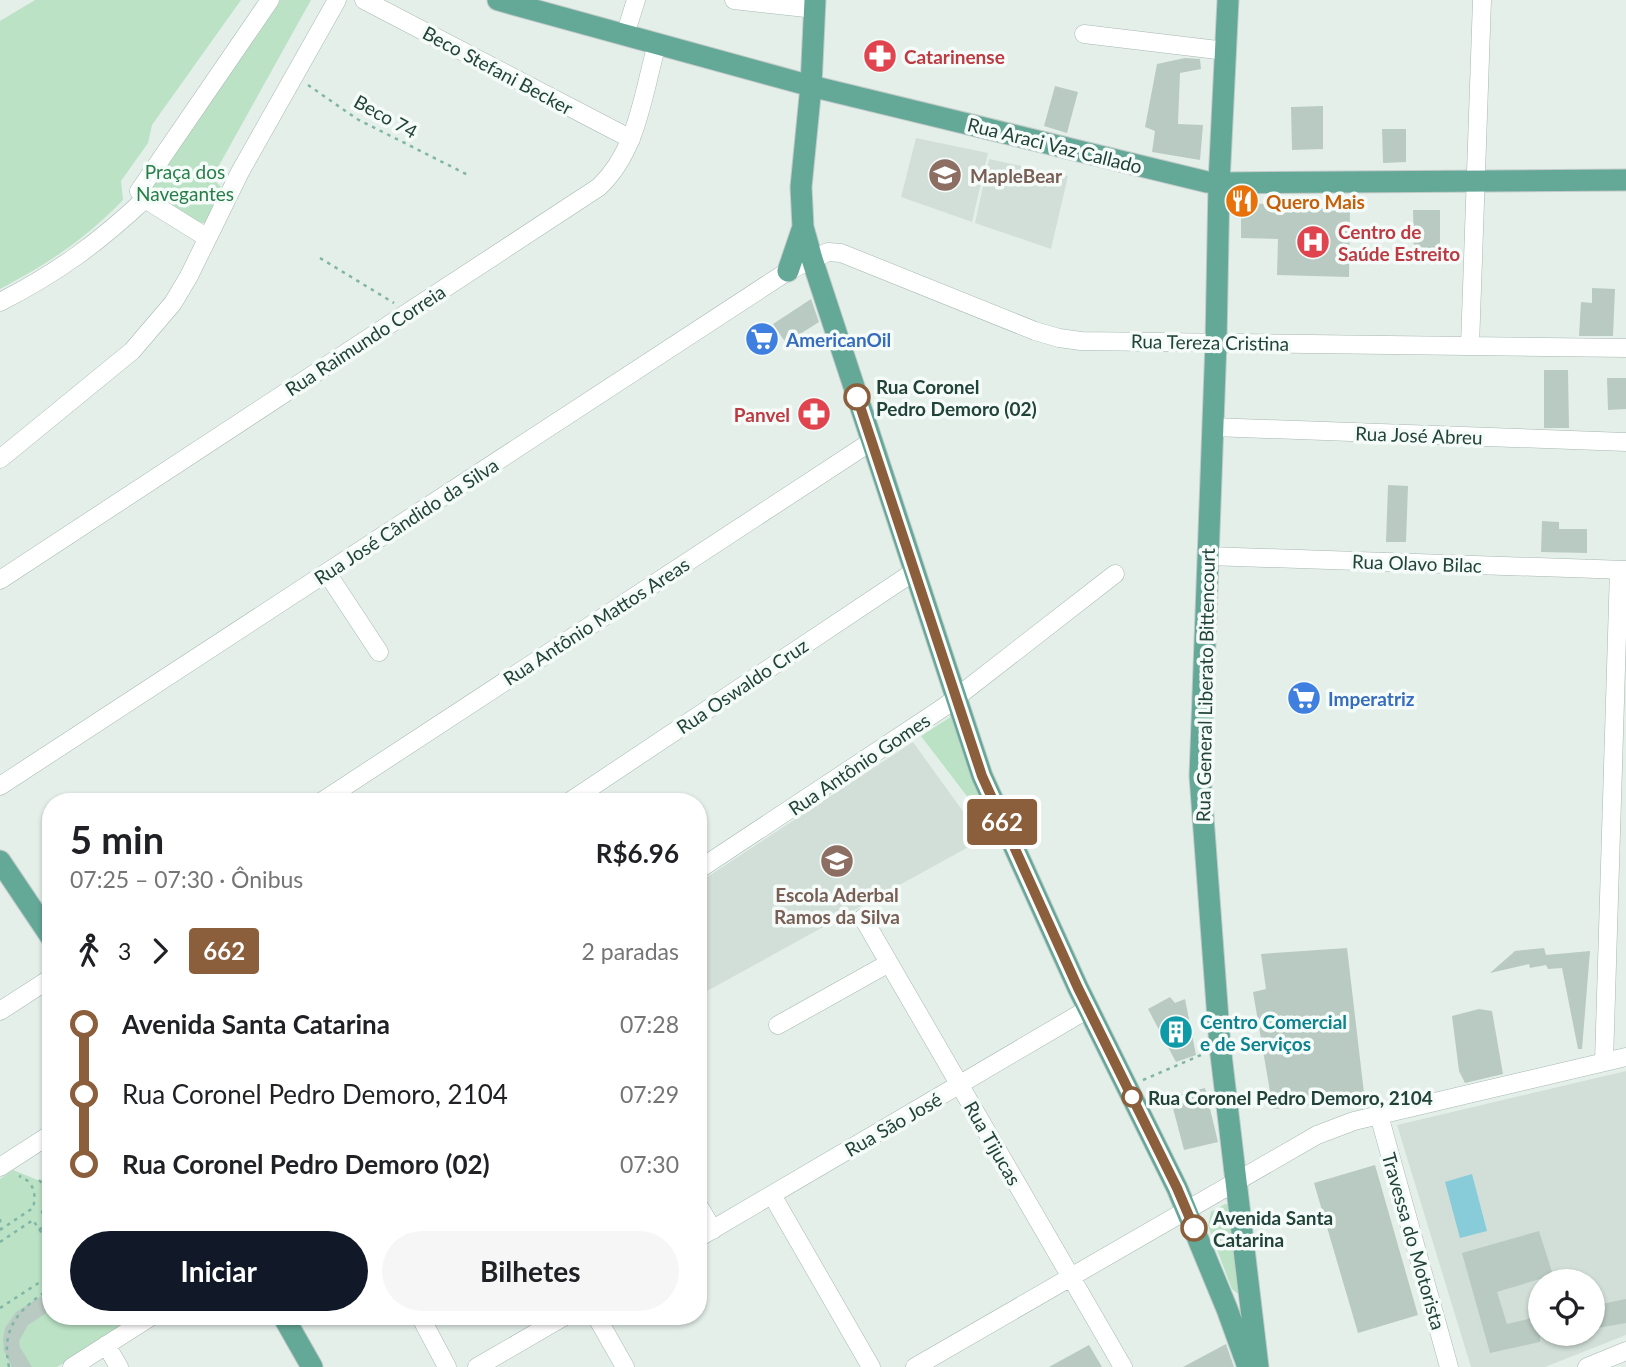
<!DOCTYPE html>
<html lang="pt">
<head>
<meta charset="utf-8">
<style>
	body { margin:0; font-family:Lato,sans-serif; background:#f6f6f6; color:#202124; height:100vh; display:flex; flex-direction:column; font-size:26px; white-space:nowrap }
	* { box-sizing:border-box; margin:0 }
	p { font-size:23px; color:#757577 }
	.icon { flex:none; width:38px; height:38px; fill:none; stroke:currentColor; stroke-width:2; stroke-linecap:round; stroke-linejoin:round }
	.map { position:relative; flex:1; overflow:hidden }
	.side { position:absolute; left:42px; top:793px; width:665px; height:532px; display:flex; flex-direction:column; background:#fff; border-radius:28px; box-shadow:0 2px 5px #0004 }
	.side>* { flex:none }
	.badge { padding:0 14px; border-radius:5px; font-size:24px; line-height:46px }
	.controls { position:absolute; left:1528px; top:1269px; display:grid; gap:14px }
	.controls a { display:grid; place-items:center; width:77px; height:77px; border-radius:50%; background:#fff; box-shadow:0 2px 5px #0004; font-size:35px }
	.map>.badge { position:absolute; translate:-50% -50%; box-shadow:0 0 0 4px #fff }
	.legs { display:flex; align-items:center; gap:10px; height:77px; padding:0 28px; font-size:23px }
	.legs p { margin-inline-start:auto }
	.headline { display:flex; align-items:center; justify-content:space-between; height:119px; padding:0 28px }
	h1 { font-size:38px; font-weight:700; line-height:52px }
	.action { display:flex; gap:14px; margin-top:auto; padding:14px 28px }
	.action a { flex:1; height:80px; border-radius:42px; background:#111827; color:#fff; font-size:28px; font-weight:700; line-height:80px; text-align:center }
	.action a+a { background:#f6f6f6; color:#202124 }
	ul { padding:0 28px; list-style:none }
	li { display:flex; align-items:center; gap:24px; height:70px; font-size:26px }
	li i { display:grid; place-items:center; width:10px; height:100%; margin:0 9px; background:currentColor }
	li i::after { content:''; width:18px; height:18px; margin:-9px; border:5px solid; border-radius:50%; background:#fff }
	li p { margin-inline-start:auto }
	li:first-child i { background:linear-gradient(#0000 50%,currentColor 0) }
	li:last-child i { background:linear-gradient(currentColor 50%,#0000 0) }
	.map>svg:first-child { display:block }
	.built { fill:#d2dfd9; fill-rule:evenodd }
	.green { fill:#bbe2c5 }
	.water { fill:#87ccd8 }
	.building { fill:#b9cac3 }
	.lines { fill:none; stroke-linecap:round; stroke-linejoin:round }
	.minor-casing { stroke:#a6b8b1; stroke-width:19 }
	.major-casing { stroke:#c1cac8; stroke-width:23 }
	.path { stroke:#81b5a5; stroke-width:2.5; stroke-dasharray:3.5 5; stroke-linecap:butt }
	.minor { stroke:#fff; stroke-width:18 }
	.major { stroke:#64a897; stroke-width:21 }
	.line-1-casing { stroke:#fff; stroke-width:16 }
	.line-1 { stroke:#8b5e3c; stroke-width:10 }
	.stop-1-dot { fill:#fff; stroke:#8b5e3c; stroke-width:3.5 }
	.labels { text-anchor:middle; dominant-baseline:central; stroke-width:7; stroke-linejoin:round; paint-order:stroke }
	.health-label { font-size:19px; font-weight:bold; fill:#be3a42; stroke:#f5fbf8; text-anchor:start }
	.street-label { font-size:19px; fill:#214339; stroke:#f5fbf8 }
	.park-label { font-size:19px; fill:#277e48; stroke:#f5fbf8 }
	.education-label { font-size:19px; font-weight:bold; fill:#785e54; stroke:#f5fbf8; text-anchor:start }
	.food-label { font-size:19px; font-weight:bold; fill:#c56008; stroke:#f5fbf8; text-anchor:start }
	.shop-label { font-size:19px; font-weight:bold; fill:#366cbe; stroke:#f5fbf8; text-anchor:start }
	.stop-label { font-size:19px; font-weight:bold; fill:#214339; stroke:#f5fbf8; text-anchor:start }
	.culture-label { font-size:19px; font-weight:bold; fill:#0d838f; stroke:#f5fbf8; text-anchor:start }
</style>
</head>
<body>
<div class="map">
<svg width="1626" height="1367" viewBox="0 0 1626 1367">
	<rect width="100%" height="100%" fill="#e4efea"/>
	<path class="built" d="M916,138L988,153L972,222L901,197Z
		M989,159L1068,176L1051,249L975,223Z
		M913,742L983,839L698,996V883Z
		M1626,1071V1335L1545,1367H1471L1397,1125ZM1540,1281H1592V1334H1540Z"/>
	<path class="green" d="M35,0H241L152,125L148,143L121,181L123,200C84,240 49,263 0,289V21Z
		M280,0H311L212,178L222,188L208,220L205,223L197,222L148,190Z
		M952,716L986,803L982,807L976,808L921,736Z
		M13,1170L40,1181L51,1173V1316H137L57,1367H0V1179Z
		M1225,1204L1232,1205L1244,1293H1237L1232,1289L1208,1226L1211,1212Z"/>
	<path class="water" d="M1472,1174L1487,1231L1460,1238L1445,1182Z"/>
	<path class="building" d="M1185,58L1200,59L1201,69L1180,73L1178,124L1203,125L1200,160L1152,152L1155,131L1145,127L1157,64Z
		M1055,86L1078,92L1067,133L1044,126Z
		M1323,106V149L1292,150L1291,107Z
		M1382,129H1406V162L1383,163Z
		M1241,203L1267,204V206L1350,209L1349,277L1277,275L1278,239L1241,238Z
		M1413,210H1440V252H1414Z
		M1592,288L1615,289L1613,336H1579L1581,302L1592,303Z
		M811,299L819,322L786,343L773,324Z
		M1544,370H1568L1569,428H1544Z
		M1607,378H1626V409L1608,410Z
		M1388,485L1408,486L1406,542H1386Z
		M1542,521L1559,522V529H1587V553L1541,552Z
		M1347,948L1364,1093L1329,1099L1326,1104L1273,1109L1253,992L1266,989L1261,954Z
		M1544,948L1546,955L1590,951L1582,1049H1578L1562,968L1548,969L1546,965L1530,968L1529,964L1490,973L1515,951Z
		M1170,997L1175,1003L1185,999L1196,1055L1176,1062L1148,1009Z
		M1479,1009L1492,1011L1503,1074L1465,1083L1459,1071L1452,1016Z
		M1205,1088L1218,1142L1184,1150L1170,1097Z
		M1375,1165L1418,1315L1358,1333L1314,1183Z
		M1539,1231L1553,1275L1497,1292L1507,1324L1540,1316V1342L1490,1353L1462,1253Z
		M51,1290V1310L28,1325L19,1341L20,1347L32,1367H12L4,1351L3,1339L5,1328L16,1312Z
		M1626,1299V1323L1592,1329V1306Z
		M1226,1344L1234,1367H1183Z
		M1089,1345L1102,1367H1049Z"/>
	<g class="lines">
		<g class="minor-casing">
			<path id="minor" d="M364,0L631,139
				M734,0L815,9
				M1084,34L1226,51
				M625,35L636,0
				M206,237L145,199L139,191L270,0
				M0,302C57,273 98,243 145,199
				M1470,346L1482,0
				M1212,427L1626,442
				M0,459L132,351L173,303L189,276L240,172L337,0
				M1208,556L1626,570
				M327,573L379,652
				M0,580L599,187C638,150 643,93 657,44
				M0,786L788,271L828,252L841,253L1035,331L1059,338L1081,341L1626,348
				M321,802L872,441
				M569,802L915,571
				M698,870L944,707L1115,574
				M863,918L1123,1367
				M0,1011L51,978
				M778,1025L889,963
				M1604,1062L1619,570
				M1379,1115L1449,1367
				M0,1167L51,1134
				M772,1195L871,1367
				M698,1205L713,1230
				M698,1238L1088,1009
				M420,1316L447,1367
				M596,1316L625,1367
				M106,1345L119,1367
				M72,1367L152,1316
				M477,1367L565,1316
				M915,1367L1317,1135L1354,1121L1626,1057
				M1587,1367L1626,1351"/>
		</g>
		<g class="major-casing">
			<path id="major" d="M498,0L811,86L1207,182L1219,183L1626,180
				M815,0L811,86L801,187L803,227L812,259L982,776L1078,988L1177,1188L1227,1309L1248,1367
				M1228,0L1219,183L1216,342L1200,776L1220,1046L1258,1367
				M788,271L803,227
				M0,861L51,937
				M283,1316L312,1367"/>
		</g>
		<path class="path" d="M308,85L357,119L468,175
			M320,258L394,303
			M1143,1080L1201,1055
			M39,1180C49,1191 49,1199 42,1212L51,1225
			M0,1219L1,1230
			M0,1230L33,1208C37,1193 33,1181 19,1176
			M39,1230L49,1222
			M0,1242L33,1220L51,1247
			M0,1308L51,1275
			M9,1367C0,1326 21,1308 51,1288"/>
		<use href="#minor" class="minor"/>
		<use href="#major" class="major"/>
	</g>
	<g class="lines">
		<g class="line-1-casing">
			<path id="line-1" d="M857,397L982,776L1078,988L1177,1188L1194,1228"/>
		</g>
		<use href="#line-1" class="line-1"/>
	</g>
	<defs>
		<g id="pharmacy-disc" transform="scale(1.75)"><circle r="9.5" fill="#e0444e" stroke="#f5fbf8"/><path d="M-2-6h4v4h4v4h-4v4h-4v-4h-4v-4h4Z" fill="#fff"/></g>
		<g id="school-disc" transform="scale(1.75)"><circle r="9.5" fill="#8d6e63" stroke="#f5fbf8"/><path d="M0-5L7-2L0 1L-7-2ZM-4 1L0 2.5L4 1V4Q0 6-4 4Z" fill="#fff"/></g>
		<g id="restaurant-disc" transform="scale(1.75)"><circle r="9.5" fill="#e8710a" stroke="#f5fbf8"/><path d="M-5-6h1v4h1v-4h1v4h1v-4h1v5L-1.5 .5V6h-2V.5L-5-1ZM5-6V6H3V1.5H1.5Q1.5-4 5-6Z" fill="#fff"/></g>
		<g id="hospital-disc" transform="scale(1.75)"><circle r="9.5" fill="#e0444e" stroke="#f5fbf8"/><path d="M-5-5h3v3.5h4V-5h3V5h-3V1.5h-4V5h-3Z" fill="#fff"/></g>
		<g id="supermarket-disc" transform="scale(1.75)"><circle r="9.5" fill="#3f7fe0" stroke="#f5fbf8"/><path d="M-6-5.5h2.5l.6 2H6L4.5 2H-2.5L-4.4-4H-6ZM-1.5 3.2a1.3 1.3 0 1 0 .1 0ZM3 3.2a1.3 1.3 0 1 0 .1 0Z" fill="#fff"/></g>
		<g id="building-disc" transform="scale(1.75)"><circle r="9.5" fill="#0f9aa8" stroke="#f5fbf8"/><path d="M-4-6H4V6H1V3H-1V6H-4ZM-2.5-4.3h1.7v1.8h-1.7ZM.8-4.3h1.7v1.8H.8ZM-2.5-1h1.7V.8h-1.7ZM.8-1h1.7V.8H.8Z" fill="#fff"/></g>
	</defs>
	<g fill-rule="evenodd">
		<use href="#pharmacy-disc" x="880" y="56"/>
		<use href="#school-disc" x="945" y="175"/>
		<use href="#restaurant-disc" x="1242" y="201"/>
		<use href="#hospital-disc" x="1313" y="242"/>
		<use href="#supermarket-disc" x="762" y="339"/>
		<use href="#pharmacy-disc" x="814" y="414"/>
		<use href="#supermarket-disc" x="1304" y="698"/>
		<use href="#school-disc" x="837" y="861"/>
		<use href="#building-disc" x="1176" y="1032"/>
	</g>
	<g class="stop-1-dot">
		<circle cx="857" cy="397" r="12"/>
		<circle cx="1132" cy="1097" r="9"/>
		<circle cx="1194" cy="1228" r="12"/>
	</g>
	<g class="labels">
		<g class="health-label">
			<text x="904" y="56">Catarinense</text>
			<text x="1338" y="231">Centro de<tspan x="1338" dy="22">Saúde Estreito</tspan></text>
			<text x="790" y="414" text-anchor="end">Panvel</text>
		</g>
		<g class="street-label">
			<text transform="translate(498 70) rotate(28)">Beco Stefani Becker</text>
			<text transform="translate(386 116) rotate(29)">Beco 74</text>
			<text transform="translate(1055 145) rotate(14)">Rua Araci Vaz Callado</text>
			<text transform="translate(365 340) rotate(-33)">Rua Raimundo Correia</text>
			<text transform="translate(1210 342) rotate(1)">Rua Tereza Cristina</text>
			<text transform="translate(1419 435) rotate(2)">Rua José Abreu</text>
			<text transform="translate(406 521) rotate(-33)">Rua José Cândido da Silva</text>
			<text transform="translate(1417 563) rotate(2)">Rua Olavo Bilac</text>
			<text transform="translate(596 621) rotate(-33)">Rua Antônio Mattos Areas</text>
			<text transform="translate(1205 685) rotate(-89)">Rua General Liberato Bittencourt</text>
			<text transform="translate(742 686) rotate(-34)">Rua Oswaldo Cruz</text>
			<text transform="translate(859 764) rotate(-34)">Rua Antônio Gomes</text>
			<text transform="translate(893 1124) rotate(-30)">Rua São José</text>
			<text transform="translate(993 1143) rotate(60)">Rua Tijucas</text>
			<text transform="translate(1414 1241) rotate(74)">Travessa do Motorista</text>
		</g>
		<g class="park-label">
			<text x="185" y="171">Praça dos<tspan x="185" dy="22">Navegantes</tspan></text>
		</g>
		<g class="education-label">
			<text x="970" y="175">MapleBear</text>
			<text x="837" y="894" text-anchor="middle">Escola Aderbal<tspan x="837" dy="22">Ramos da Silva</tspan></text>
		</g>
		<g class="food-label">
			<text x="1266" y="201">Quero Mais</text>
		</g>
		<g class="shop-label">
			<text x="786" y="339">AmericanOil</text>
			<text x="1328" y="698">Imperatriz</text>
		</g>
		<g class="stop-label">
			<text x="876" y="386">Rua Coronel<tspan x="876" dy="22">Pedro Demoro (02)</tspan></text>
			<text x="1148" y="1097">Rua Coronel Pedro Demoro, 2104</text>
			<text x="1213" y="1217">Avenida Santa<tspan x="1213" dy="22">Catarina</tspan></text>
		</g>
		<g class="culture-label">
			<text x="1200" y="1021">Centro Comercial<tspan x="1200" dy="22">e de Serviços</tspan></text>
		</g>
	</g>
</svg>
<div class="controls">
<a><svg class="icon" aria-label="locate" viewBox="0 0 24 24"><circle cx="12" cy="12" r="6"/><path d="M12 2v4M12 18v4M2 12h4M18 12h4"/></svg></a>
</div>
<b class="badge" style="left:1002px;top:822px;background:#8b5e3c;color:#fff">662</b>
<section class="side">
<div class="headline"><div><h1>5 min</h1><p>07:25 – 07:30 · Ônibus</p></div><b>R$6.96</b></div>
<div class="legs"><svg class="icon" aria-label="walk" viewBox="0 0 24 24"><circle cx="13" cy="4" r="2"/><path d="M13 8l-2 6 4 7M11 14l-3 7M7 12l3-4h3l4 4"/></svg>3<svg class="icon" aria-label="forward" viewBox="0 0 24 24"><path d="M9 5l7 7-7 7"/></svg><b class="badge" style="background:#8b5e3c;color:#fff">662</b><p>2 paradas</p></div>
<ul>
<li><i style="color:#8b5e3c"></i><b>Avenida Santa Catarina</b><p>07:28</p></li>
<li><i style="color:#8b5e3c"></i><span>Rua Coronel Pedro Demoro, 2104</span><p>07:29</p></li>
<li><i style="color:#8b5e3c"></i><b>Rua Coronel Pedro Demoro (02)</b><p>07:30</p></li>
</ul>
<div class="action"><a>Iniciar</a><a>Bilhetes</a></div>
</section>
</div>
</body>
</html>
